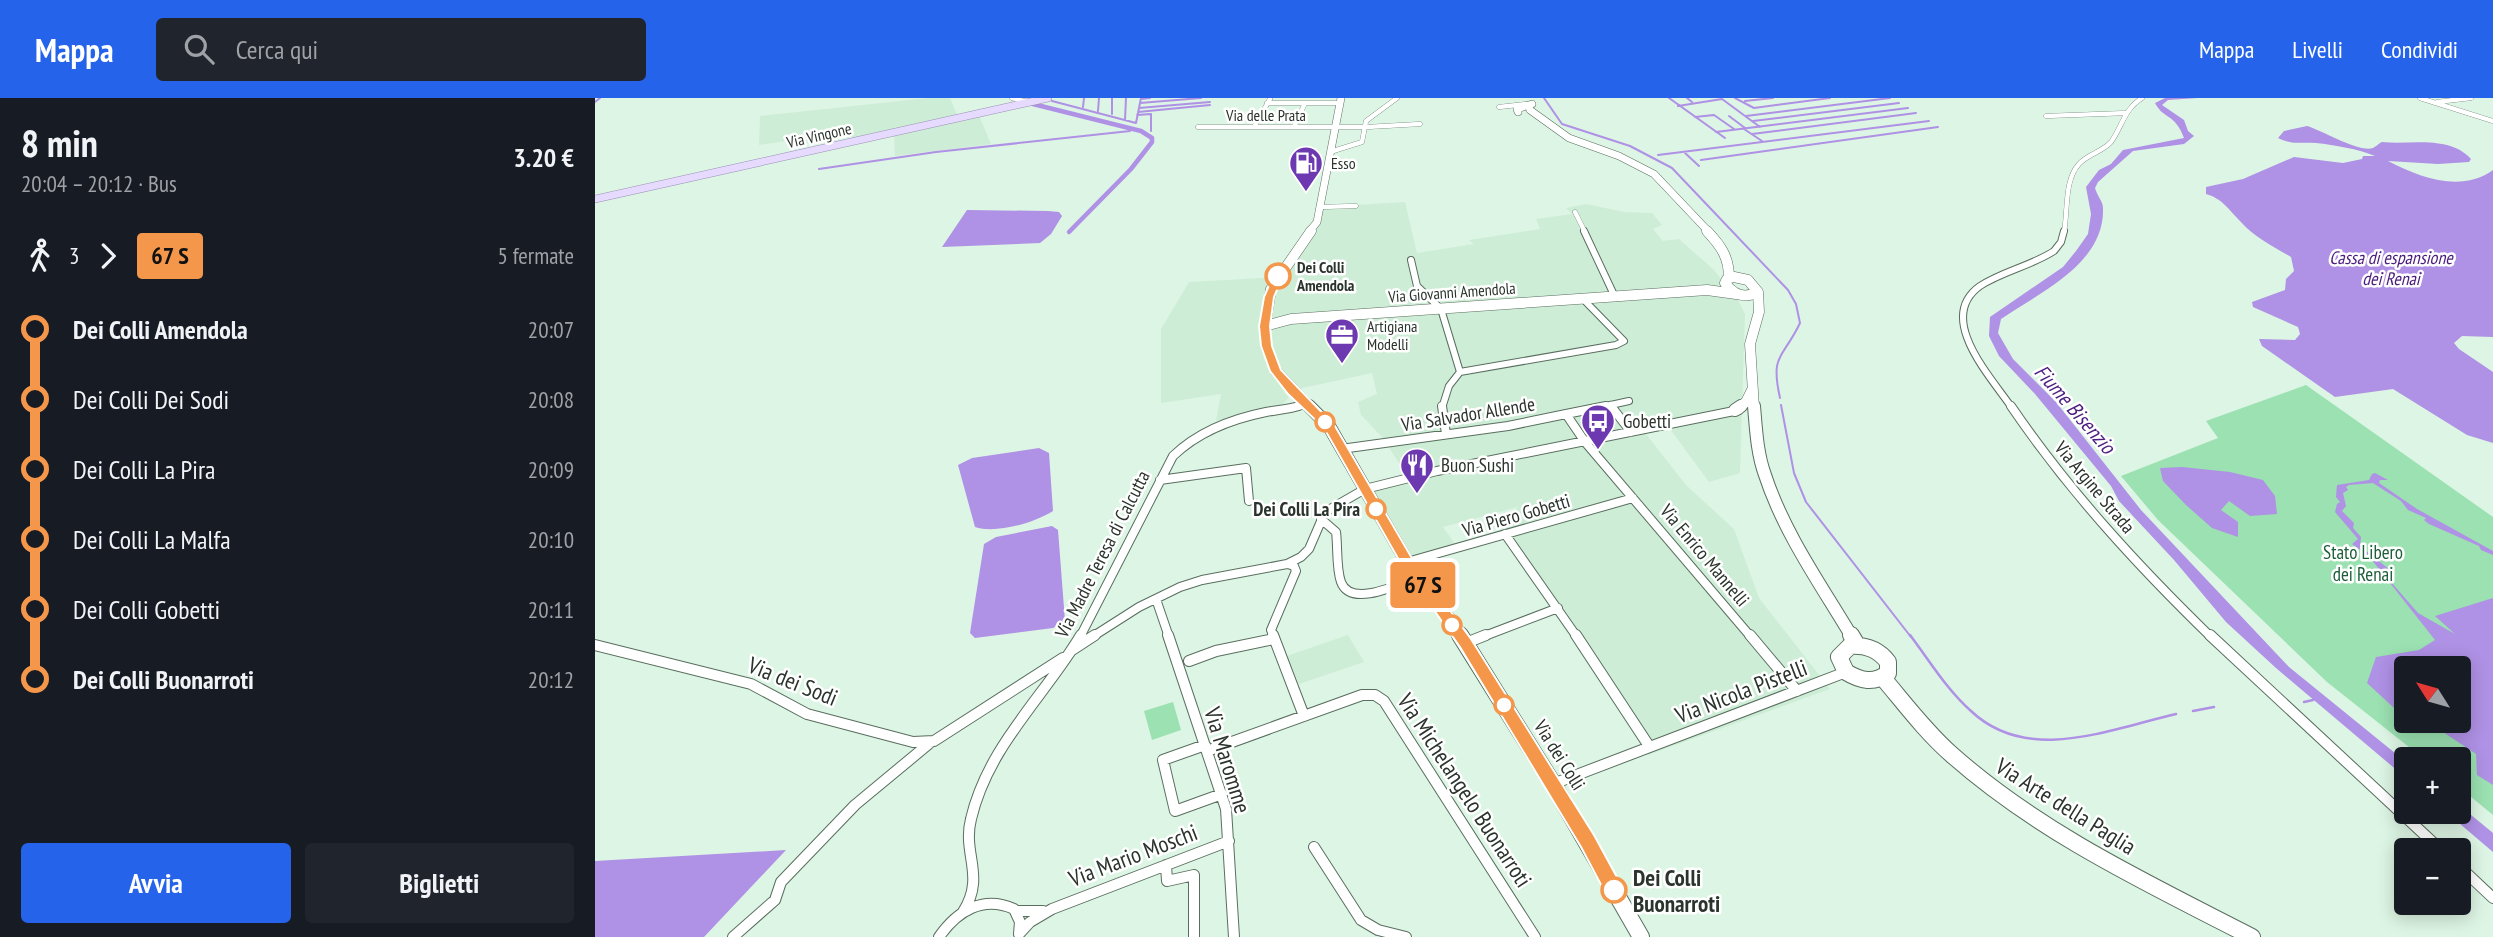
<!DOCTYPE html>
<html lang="it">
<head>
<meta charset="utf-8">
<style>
	body { margin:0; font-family:"PT Sans Narrow",sans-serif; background:#20242c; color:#f1f3f6; height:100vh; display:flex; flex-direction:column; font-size:26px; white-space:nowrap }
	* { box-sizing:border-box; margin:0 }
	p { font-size:23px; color:#9ea1a6 }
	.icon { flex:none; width:38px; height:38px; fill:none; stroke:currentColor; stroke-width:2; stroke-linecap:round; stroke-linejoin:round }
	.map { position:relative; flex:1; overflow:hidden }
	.details { display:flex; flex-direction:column; background:#171b24; width:595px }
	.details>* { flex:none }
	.badge { padding:0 14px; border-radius:5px; font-size:24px; line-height:46px }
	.needle { width:46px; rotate:307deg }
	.buttons { position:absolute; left:1799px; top:558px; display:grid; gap:14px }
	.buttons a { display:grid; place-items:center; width:77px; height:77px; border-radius:7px; background:#171b24; box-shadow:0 4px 18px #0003; font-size:35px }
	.map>.badge { position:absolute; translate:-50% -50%; box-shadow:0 0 0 4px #fff }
	.legs { display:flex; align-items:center; gap:10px; height:77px; padding:0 21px; font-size:23px }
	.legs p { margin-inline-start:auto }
	.summary { display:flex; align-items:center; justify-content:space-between; height:119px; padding:0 21px }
	h1 { font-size:38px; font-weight:700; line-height:52px }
	.action { display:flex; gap:14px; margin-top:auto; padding:14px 21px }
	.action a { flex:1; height:80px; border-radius:7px; background:#2563eb; color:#fff; font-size:28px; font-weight:700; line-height:80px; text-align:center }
	.action a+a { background:#20242c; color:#f1f3f6 }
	ul { padding:0 21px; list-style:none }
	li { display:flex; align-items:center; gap:24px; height:70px; font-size:26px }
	li i { display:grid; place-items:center; width:10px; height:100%; margin:0 9px; background:currentColor }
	li i::after { content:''; width:18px; height:18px; margin:-9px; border:5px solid; border-radius:50%; background:#171b24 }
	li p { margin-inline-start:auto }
	li:first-child i { background:linear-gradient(#0000 50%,currentColor 0) }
	li:last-child i { background:linear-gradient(currentColor 50%,#0000 0) }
	header { display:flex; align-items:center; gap:42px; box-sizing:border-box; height:98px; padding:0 35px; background:#2563eb; color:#fff }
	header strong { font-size:33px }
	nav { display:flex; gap:38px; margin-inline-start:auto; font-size:24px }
	.search { width:490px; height:63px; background:#20242c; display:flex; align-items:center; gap:18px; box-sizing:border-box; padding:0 24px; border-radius:7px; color:#9ea1a6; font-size:26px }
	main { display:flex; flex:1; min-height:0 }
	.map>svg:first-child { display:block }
	.built { fill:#ceedd6 }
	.green { fill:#9be1b1; fill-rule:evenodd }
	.water { fill:#af91e5 }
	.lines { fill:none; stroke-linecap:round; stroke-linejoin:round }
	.stream-far1 { stroke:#af91e5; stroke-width:2 }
	.stream { stroke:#af91e5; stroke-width:2.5 }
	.canal { stroke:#af91e5; stroke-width:4.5 }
	.street-far3-casing { stroke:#596e5f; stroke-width:5 }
	.street-far2-casing { stroke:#596e5f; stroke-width:8 }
	.street-far1-casing { stroke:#596e5f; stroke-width:10 }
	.street-casing { stroke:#596e5f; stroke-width:12 }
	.secondary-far3-casing { stroke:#596e5f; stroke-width:8 }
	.secondary-far2-casing { stroke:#596e5f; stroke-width:11 }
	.secondary-far1-casing { stroke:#596e5f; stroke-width:14 }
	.secondary-casing { stroke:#596e5f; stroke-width:18 }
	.primary-casing { stroke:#998fb4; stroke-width:8 }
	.street-far3 { stroke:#fff; stroke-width:4.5 }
	.street-far2 { stroke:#fff; stroke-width:6 }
	.street-far1 { stroke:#fff; stroke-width:8 }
	.street { stroke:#fff; stroke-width:10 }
	.secondary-far3 { stroke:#fff; stroke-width:7 }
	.secondary-far2 { stroke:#fff; stroke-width:10 }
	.secondary-far1 { stroke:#fff; stroke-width:12 }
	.secondary { stroke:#fff; stroke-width:16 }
	.primary { stroke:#e6dafe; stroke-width:7 }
	.line-1 { fill:#f4974b; stroke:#fff; stroke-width:2 }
	.stop-1-dot { fill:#fff; stroke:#f4974b; stroke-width:3.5 }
	.labels { text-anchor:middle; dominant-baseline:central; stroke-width:5; stroke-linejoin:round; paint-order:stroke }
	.far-street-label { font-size:16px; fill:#2a332c; stroke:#fff }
	.far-poi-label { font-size:16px; fill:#2a332c; stroke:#fff; text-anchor:start }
	.far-stop-label { font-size:16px; font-weight:bold; fill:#2a332c; stroke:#fff; text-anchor:start }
	.far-water-label { font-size:18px; font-style:italic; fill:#4b1d7f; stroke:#fff }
	.street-label { font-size:19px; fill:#2a332c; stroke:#fff }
	.poi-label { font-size:19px; fill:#2a332c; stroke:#fff; text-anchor:start }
	.stop-label { font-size:19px; font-weight:bold; fill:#2a332c; stroke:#fff; text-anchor:end }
	.park-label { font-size:19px; fill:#1c5e37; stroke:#fff }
	.water-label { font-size:21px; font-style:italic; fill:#4b1d7f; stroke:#fff }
	.near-street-label { font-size:23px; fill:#2a332c; stroke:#fff }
	.near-stop-label { font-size:23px; font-weight:bold; fill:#2a332c; stroke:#fff; text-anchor:start }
</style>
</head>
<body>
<header>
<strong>Mappa</strong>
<div class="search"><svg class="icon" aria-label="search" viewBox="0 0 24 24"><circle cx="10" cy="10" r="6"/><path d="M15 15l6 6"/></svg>Cerca qui</div>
<nav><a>Mappa</a><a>Livelli</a><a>Condividi</a></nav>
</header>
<main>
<section class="details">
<div class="summary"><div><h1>8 min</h1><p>20:04 – 20:12 · Bus</p></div><b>3.20 €</b></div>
<div class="legs"><svg class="icon" aria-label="walk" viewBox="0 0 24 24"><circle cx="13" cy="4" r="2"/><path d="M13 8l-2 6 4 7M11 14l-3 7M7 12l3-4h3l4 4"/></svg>3<svg class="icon" aria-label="forward" viewBox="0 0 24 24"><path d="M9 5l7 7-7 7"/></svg><b class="badge" style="background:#f4974b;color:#111">67 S</b><p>5 fermate</p></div>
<ul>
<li><i style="color:#f4974b"></i><b>Dei Colli Amendola</b><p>20:07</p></li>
<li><i style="color:#f4974b"></i><span>Dei Colli Dei Sodi</span><p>20:08</p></li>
<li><i style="color:#f4974b"></i><span>Dei Colli La Pira</span><p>20:09</p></li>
<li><i style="color:#f4974b"></i><span>Dei Colli La Malfa</span><p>20:10</p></li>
<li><i style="color:#f4974b"></i><span>Dei Colli Gobetti</span><p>20:11</p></li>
<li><i style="color:#f4974b"></i><b>Dei Colli Buonarroti</b><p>20:12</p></li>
</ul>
<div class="action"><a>Avvia</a><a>Biglietti</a></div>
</section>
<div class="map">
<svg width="1898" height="839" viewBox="0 0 1898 839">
	<rect width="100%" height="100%" fill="#ddf5e4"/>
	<path class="built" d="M333,0H355L363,19L383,15L396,46L300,58L299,37L261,45L255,37L200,48L199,42L164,47L165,18Z
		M810,104L822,155L879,146L874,142L945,131L941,121L977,116L971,110L991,106L1029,114L1057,115L1067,127L1058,131L1068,143L1084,141L1118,171L1143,202L1150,216L1145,375L1114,384L1075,331L1051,336L1091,387L1139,431L1164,500L1235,591L1053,657L904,432L923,409L848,429L860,446L803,464L763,392L812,378L788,340L766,317L763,304L782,296L777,275L689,294L694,299L688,306L621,323L626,296L566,305V231L594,184L686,179L727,109Z
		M753,537L769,564L704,586L692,558Z"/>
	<path class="green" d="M1711,287L1898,419V717L1864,689V662L1829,661L1732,584L1563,422L1526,378L1623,340L1611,323ZM1811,570H1864V623H1811Z
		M578,604L586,632L557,642L549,613Z"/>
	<path class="water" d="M1570,0H1603L1573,2L1567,7L1589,22L1593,33L1599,38L1589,46L1538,53L1503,84L1500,90C1502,98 1508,103 1508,110C1510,166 1445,194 1406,221L1403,235L1418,261L1461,304L1546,412L1694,569L1811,664V680L1681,570L1631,524L1579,462L1524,403L1516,388L1440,296L1404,258L1394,238L1395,219L1468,169L1481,153L1493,136L1496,116L1491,89L1504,72L1516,66L1528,52L1589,40C1580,15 1569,22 1560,5Z
		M1712,28C1726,32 1765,55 1778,50C1782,48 1784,45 1787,44C1816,47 1854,37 1876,61L1874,64L1843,66L1793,63C1826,80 1866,95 1898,72V239L1867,238L1859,245L1864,251L1898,274V345L1872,337L1798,291L1740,299L1667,248L1664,241L1700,242L1705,236L1703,229L1658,209L1657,204L1690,192L1691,181L1699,173L1696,159C1679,149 1659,139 1645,123C1633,111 1628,101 1611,96V89L1648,81L1699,59L1748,65L1767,61L1768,58H1780C1763,51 1740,47 1721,45C1706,44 1697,47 1683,40L1689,33Z
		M372,112L453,113L464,114L467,118L456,136L445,145L347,149Z
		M444,350L454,355L458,413C439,425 401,436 380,429L363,367L377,360Z
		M1587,369L1635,374L1668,382L1680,398L1682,416L1655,418L1634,403L1626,412L1643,424V439L1617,430L1591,407L1568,383L1565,370Z
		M1780,375L1793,382H1785L1784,385L1822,411L1898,453V457L1886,452L1884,448L1834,426L1829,422L1831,420L1813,412L1806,403L1778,385L1754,387L1751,389L1753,392L1748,395L1751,408L1747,413L1759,425L1758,430L1766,439L1765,448L1795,472L1798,477L1796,484L1823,515L1860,536L1840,518L1898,500V687L1882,677L1881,656L1839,628L1820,623H1864V570H1811V621L1772,585L1781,559L1824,552L1840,542L1773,457L1757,446L1763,441L1740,414L1742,406L1745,404L1741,399L1742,387L1774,382L1777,376Z
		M457,428L463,432L470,523L458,530L380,540L375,535L389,446L401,439Z
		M1864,707L1898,735V754L1851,714H1864Z
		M191,752L109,839H0V763Z"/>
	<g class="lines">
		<path class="stream-far1" d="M517,0V16
			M949,0L967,26L1035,48L1077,70L1193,192L1201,206L1205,225C1188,261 1175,255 1185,300
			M1074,0L1130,40
			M1092,0L1097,4
			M1140,0L1159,10L1235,0
			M546,1L555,0
			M457,3L541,25L546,0
			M1150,3L1178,0
			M0,4L5,0
			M545,5L606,0
			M1083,8L1127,1L1165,29
			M488,9L489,0
			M544,10L615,4
			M503,13L504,0
			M543,14L615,7
			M542,17L556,16V33
			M1134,18L1150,30
			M1151,18L1295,0
			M1100,19L1119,17L1139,31
			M530,22L531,0
			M1158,23L1304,5
			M1149,31L1167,43
			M1121,34L1313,10
			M1157,36L1321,15
			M1090,55L1104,68
			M1063,57L1334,23
			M1106,62L1343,29
			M224,71L341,54L535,33
			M1186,307L1199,375L1211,404L1316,539"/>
		<path class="stream" d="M1315,537C1334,562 1352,592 1376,613C1433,667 1515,631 1581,616
			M1709,604L1718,602
			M1598,613L1619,609"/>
		<path class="canal" d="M434,5L546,33L557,40V44L536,71L474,134"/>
		<g class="street-far3-casing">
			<path id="street-far3" d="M417,0L433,4
				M1825,0L1898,23
				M1842,4L1876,0
				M672,5H745
				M904,9L931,6
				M1451,18L1532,15
				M603,29H772L825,26
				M659,29L675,1
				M699,29L710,5
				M735,54L767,44L771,23L802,0
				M724,109L761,108
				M980,114L990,134
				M1469,134C1473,114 1469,82 1484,66C1493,56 1507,54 1516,44C1527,29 1529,11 1547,0"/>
		</g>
		<g class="street-far2-casing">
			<path id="street-far2" d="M989,133L1020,199
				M816,162L822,188L846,211L865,274
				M1015,307L1017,310
				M698,310L709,304
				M847,310L854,288L865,274L1021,247L1029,243L988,201
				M1002,310L1034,303
				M1417,310C1396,279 1340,220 1385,188C1408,173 1436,168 1459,153L1466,144L1469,133"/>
		</g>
		<g class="street-far1-casing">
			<path id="street-far1" d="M847,308L851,336
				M1016,308L1036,334
				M1416,308C1474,393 1542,467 1616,539
				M971,316L1011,308
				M746,351L913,328L971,316L990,344L1156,539
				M565,382L651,370L654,403
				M726,421L741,434C743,449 741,470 746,484C756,511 806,485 823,479
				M910,436L982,539
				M812,464L1038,400
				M561,501L574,539
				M485,539L578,358C604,333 636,321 671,314C682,312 694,311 704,308
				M497,539L544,509L585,489L607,482L692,466L706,459L714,451L730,414L770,391L842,373L1144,312
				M679,539L676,532L701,473L699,468L693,466
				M887,539L963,510"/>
		</g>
		<g class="street-casing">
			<path id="street" d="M573,537L631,711L639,839
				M678,537L709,618
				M981,537L1054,648
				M1155,537L1202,593
				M1615,537L1846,752
				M871,545L891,537
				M0,547L156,586L212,616L318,644L339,643L468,560
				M477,552L500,537
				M594,563L621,553L679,541
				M610,647L568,662L580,713L627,696
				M612,653L767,597H780L789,603L940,839
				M958,686L1251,574
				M719,749L766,822L783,832L811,839
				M571,767L572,783L599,777V839
				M1864,768L1898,800
				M421,813H448
				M368,814C391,778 367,756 376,721C393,648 449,599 486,537
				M424,836L435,824L457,811L634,743
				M138,839L180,802L186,784L260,707L336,644
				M344,839C362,813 388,797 419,811L425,824L424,836"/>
		</g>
		<g class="secondary-far3-casing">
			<path id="secondary-far3" d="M935,12L974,40L1024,58L1059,76L1114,134
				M923,14L922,11L937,6
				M714,134L722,124L746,0"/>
		</g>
		<g class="secondary-far2-casing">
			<path id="secondary-far2" d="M716,133L676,191L670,228L671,248L681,273L716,310
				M1112,133C1126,148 1134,159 1134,180
				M1139,179L1153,182L1163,194C1149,201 1139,197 1130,185L1132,181Z
				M670,228L696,221L1112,192L1141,196
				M1143,310L1151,304L1157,292
				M1159,310L1155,246L1164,214L1163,194"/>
		</g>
		<g class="secondary-far1-casing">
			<path id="secondary-far1" d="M714,308L734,328L812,464L867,539
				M1159,308C1161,331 1162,355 1170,377C1189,435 1226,487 1257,539
				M1140,312L1146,308"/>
		</g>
		<g class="secondary-casing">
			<path id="secondary" d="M865,537L958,686L1046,839
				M1256,537L1262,547
				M1255,548C1271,547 1283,551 1293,564V575C1279,586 1266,583 1251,574L1244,559Z
				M1288,580C1310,606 1330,633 1356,656C1445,735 1552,785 1657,839"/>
		</g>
		<g class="primary-casing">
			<path id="primary" d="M0,101L453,0"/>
		</g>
		<use href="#street-far3" class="street-far3"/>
		<use href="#street-far2" class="street-far2"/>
		<use href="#street-far1" class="street-far1"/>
		<use href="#street" class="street"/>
		<use href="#secondary-far3" class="secondary-far3"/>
		<use href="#secondary-far2" class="secondary-far2"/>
		<use href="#secondary-far1" class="secondary-far1"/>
		<use href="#secondary" class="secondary"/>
		<use href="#primary" class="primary"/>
	</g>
	<path class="line-1" d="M679,176L688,178L679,199L675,228L677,248L686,272L740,328L818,462L876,541L999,737L1029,792L1026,798L1019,801L1012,798L986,749L865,549L805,464L729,330L693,296L675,273L666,248L664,228L669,199Z"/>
	<defs>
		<g id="fuel-pin" transform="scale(1.75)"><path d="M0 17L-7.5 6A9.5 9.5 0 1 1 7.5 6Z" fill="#6d39b0" stroke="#fff"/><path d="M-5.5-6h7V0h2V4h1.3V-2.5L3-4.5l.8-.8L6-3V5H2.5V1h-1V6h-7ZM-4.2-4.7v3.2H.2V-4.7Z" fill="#fff"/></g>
		<g id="office-pin" transform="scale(1.75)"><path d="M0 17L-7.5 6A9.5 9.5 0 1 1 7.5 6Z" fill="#6d39b0" stroke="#fff"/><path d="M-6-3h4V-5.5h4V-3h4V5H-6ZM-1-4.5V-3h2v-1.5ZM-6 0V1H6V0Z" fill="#fff"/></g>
		<g id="bus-pin" transform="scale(1.75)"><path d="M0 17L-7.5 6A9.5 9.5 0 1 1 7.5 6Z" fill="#6d39b0" stroke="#fff"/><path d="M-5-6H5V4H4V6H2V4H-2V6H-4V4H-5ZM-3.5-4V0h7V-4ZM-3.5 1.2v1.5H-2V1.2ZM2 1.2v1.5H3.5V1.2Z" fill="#fff"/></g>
		<g id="restaurant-pin" transform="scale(1.75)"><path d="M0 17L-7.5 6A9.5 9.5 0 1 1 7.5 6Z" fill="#6d39b0" stroke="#fff"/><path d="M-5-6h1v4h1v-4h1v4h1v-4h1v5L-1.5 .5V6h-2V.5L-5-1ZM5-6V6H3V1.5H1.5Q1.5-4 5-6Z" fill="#fff"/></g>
	</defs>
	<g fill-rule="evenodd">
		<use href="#fuel-pin" x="711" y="65"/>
		<use href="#office-pin" x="747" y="237"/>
		<use href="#bus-pin" x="1003" y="323"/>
		<use href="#restaurant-pin" x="822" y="367"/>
	</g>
	<g class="stop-1-dot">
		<circle cx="683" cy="178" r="12"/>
		<circle cx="730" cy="324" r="9"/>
		<circle cx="781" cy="411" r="9"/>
		<circle cx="857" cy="527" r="9"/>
		<circle cx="909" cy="607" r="9"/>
		<circle cx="1019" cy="792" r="12"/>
	</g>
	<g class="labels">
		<g class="far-street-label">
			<text x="671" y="17">Via delle Prata</text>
			<text transform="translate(224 37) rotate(-13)">Via Vingone</text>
			<text transform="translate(857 194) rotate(-4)">Via Giovanni Amendola</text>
		</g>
		<g class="far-poi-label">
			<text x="736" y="65">Esso</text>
			<text x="772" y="228">Artigiana<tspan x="772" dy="18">Modelli</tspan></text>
		</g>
		<g class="far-stop-label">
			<text x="702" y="169">Dei Colli<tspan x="702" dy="18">Amendola</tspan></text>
		</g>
		<g class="far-water-label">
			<text x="1796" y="159">Cassa di espansione<tspan x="1796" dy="21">dei Renai</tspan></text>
		</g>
		<g class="street-label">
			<text transform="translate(873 316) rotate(-9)">Via Salvador Allende</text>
			<text transform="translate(1500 389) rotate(50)">Via Argine Strada</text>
			<text transform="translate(921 417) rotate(-16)">Via Piero Gobetti</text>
			<text transform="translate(507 456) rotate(-63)">Via Madre Teresa di Calcutta</text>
			<text transform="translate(1110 457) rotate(50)">Via Enrico Mannelli</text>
			<text transform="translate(965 657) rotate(58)">Via dei Colli</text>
		</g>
		<g class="poi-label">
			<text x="1028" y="323">Gobetti</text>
			<text x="846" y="367">Buon Sushi</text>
		</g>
		<g class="stop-label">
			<text x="765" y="411">Dei Colli La Pira</text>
		</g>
		<g class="park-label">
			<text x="1768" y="454">Stato Libero<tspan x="1768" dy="22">dei Renai</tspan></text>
		</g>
		<g class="water-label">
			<text transform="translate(1480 311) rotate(49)">Fiume Bisenzio</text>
		</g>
		<g class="near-street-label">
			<text transform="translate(198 583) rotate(22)">Via dei Sodi</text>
			<text transform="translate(1146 593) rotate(-21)">Via Nicola Pistelli</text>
			<text transform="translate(633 662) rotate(73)">Via Maromme</text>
			<text transform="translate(870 692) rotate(57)">Via Michelangelo Buonarroti</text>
			<text transform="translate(1471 708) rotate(32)">Via Arte della Paglia</text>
			<text transform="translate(538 757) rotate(-21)">Via Mario Moschi</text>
		</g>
		<g class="near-stop-label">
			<text x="1038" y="779">Dei Colli<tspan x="1038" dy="26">Buonarroti</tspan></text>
		</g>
	</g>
</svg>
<div class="buttons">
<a><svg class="needle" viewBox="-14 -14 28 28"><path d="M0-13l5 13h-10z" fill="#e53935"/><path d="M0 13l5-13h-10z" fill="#9ea1a6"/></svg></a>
<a>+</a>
<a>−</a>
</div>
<b class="badge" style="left:828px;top:487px;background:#f4974b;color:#111">67 S</b>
</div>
</main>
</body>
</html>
